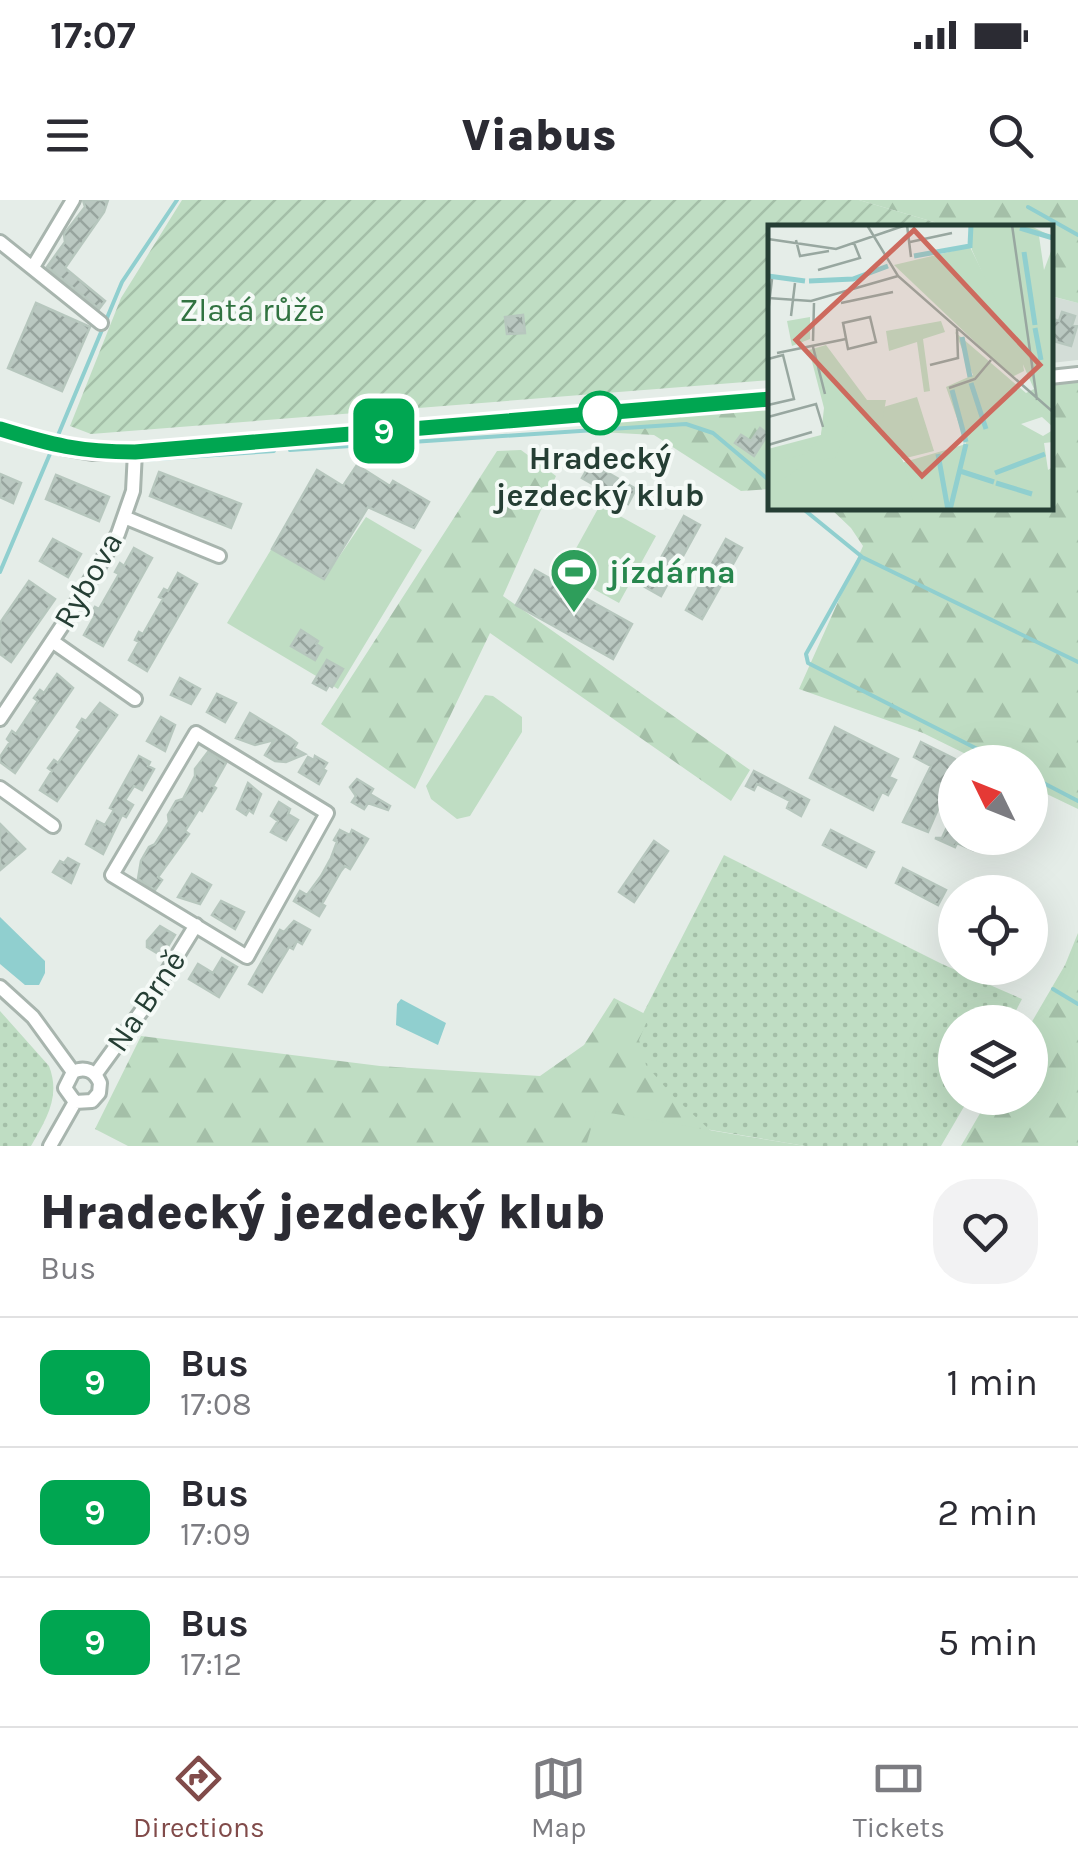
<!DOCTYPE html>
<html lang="en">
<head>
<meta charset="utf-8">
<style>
	body { margin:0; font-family:Karla,sans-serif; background:#f2f2f3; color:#2b2b33; height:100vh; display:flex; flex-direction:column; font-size:38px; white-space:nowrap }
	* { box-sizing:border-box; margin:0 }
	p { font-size:32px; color:#7c7c81 }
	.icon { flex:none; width:55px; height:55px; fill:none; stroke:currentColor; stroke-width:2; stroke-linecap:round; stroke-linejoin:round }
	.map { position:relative; height:946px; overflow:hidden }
	.details { display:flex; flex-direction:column; background:#fff; flex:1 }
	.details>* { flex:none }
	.badge { padding:0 20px; border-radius:15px; font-size:35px; line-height:65px }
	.needle { width:65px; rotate:313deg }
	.fabs { position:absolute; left:938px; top:545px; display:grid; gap:20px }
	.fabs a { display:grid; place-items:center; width:110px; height:110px; border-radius:50%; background:#fff; box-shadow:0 10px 40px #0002; font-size:50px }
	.map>.badge { position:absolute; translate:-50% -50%; box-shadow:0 0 0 5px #fff }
	.round { display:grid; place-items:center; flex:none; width:105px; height:105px; border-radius:40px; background:#f2f2f3 }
	.summary { display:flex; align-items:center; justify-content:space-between; height:170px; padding:0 40px }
	h1 { font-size:48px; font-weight:800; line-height:75px }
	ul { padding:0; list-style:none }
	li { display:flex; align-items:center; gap:30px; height:130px; padding:0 40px; border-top:2px solid #e1e1e2 }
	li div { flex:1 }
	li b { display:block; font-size:38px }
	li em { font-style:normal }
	li .badge { min-width:110px; font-weight:700; text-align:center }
	.status { display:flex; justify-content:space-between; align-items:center; height:70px; padding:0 50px; background:#fff; direction:ltr }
	.status svg { height:28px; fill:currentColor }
	header { display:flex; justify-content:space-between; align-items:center; height:130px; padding:0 40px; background:#fff; font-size:45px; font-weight:800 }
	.tabs { display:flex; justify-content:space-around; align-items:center; height:140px; border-top:2px solid #e1e1e2; background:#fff; font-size:28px; color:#7c7c81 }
	.tabs a { display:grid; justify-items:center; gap:5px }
	.tabs .active { color:#814b4a }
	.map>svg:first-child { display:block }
	.built { fill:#d3ddd7 }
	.grass { fill:url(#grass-dots) }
	.forest { fill:url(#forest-firs) }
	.park { fill:#bfddc3 }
	.garden { fill:url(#garden-furrows) }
	.water { fill:#90cfcf }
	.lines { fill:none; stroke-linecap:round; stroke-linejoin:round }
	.stream { stroke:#90cfcf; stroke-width:4 }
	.building { fill:url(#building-cross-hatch); stroke:#b7c7be; stroke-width:2.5 }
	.minor-casing { stroke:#a8b5ae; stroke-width:18 }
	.minor { stroke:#fff; stroke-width:12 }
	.line-casing { stroke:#fff; stroke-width:22 }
	.line { stroke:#00a651; stroke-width:15 }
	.stop-dot { fill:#fff; stroke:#00a651; stroke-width:5 }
	.labels { text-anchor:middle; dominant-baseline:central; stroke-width:8; stroke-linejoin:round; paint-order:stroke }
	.park-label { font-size:32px; fill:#317341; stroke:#f5faf7 }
	.stop-label { font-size:32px; font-weight:bold; fill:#253e34; stroke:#f5faf7 }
	.leisure-label { font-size:32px; font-weight:bold; fill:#27864d; stroke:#f5faf7; text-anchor:start }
	.street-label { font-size:32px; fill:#253e34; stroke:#f5faf7 }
	.inset-river { fill:none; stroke:#90cfcf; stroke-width:5 }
	.inset-road { fill:none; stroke:#98a7a0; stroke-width:2.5 }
	.view { fill:#cd6a5e; fill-opacity:0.15; stroke:#cd6a5e; stroke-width:5 }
	.inset-edge { fill:none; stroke:#253e34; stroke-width:5 }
</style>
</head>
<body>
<div class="status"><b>17:07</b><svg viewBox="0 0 49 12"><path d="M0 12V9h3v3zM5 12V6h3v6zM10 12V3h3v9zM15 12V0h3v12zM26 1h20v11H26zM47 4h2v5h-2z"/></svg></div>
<header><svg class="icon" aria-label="menu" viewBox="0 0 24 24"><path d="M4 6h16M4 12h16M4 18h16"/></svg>Viabus<svg class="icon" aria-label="search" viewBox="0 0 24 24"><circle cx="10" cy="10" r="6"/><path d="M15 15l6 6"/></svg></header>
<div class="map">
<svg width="1078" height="946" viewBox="0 0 1078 946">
	<defs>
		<pattern id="grass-dots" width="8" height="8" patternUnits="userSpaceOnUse" patternTransform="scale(2.5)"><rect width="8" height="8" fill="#bfddc3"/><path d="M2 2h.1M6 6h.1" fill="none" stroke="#a4bfa8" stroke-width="1.8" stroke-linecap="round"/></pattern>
		<pattern id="forest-firs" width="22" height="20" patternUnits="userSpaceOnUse" patternTransform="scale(2.5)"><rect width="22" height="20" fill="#bfddc3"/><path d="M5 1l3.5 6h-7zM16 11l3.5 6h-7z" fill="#a4bfa8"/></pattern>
		<pattern id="garden-furrows" width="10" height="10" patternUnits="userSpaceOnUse" patternTransform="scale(2.5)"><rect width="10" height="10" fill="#bfddc3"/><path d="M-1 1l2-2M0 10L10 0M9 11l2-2" fill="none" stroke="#a4bfa8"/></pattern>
		<pattern id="building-cross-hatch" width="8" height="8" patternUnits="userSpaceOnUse" patternTransform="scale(2.5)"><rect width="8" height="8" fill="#bac8c1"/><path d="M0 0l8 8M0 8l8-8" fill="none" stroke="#97a49e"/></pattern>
	</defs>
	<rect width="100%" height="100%" fill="#e5ede8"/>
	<path class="built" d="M1050,96L1078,103V160L1051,163Z"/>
	<path class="grass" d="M724,655L942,764L1022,799L1010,822H955V898H969L941,946H805L617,914L454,946L604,890Z
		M0,811L49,866C61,897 46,919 31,946H0Z"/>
	<path class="forest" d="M859,0H1078V103L1051,96L1050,28L936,27L934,22Z
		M1078,180V609L1030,586V562H982L923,533L799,489L863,346L851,328L830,308H1050L1051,182Z
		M770,206V289L741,291L654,235L600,232V220Z
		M521,250L556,276L503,396L750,570L731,601L490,433L415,589L321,524L497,251Z
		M1078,733V946H961L989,898H1030V825L1065,765Z
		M614,798L649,816L639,840L646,865L672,895L711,931L805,946H128L95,929L141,836L380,866L540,876L584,845Z"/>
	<path class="park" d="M600,305L656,336L619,403L563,372Z
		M366,317L422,350L338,489L227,423L272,348L324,379Z
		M485,495L493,496L522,517V532L470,616L457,619L431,599L426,586Z
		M596,911L616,914L802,946H586Z"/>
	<path class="garden" d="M182,0H859L934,22L936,27L770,28V180L91,234L70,226L121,98Z"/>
	<path class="water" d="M0,717L45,761V773L39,785H25L0,764Z
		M401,799L446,823L438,845L396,825L397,804Z"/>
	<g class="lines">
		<path class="stream" d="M1028,7L1078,35
			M56,240L122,82L177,0
			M290,250L686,224L713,233L770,281
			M142,260L274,251
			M802,308L861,356L806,454L808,463L1003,562
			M862,357L1078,462
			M0,372L52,249
			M1030,576L1078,601
			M1053,789L1078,804"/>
	</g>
	<path class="building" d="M83,0H108L104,12L65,68L105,101L99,109L47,67L65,42L64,34L85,7Z
		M36,103L90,127L62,191L8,168Z
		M1062,112L1075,116L1072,125L1077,126L1071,146L1050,140V118L1059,121Z
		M523,115L525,133L507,134L505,117Z
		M760,228L768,234L754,256L735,243L741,235L751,241Z
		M591,263L636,289L628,304L582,278Z
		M357,265L390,286L393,281L429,302L414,328L368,307L324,379L272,349L317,270L343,286Z
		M159,272L241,304L231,328L150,296Z
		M0,274L21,283L13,303L0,297Z
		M56,275L109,297L99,321L46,299Z
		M684,316L700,325L661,396L645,387Z
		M53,339L81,354L68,377L40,361Z
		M726,339L742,348L702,419L686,410Z
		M134,348L152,358L103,446L84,435L94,417L90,415L95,407L99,409L119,374L115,372L120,363L124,366Z
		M535,370L632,424L613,459L516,405Z
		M178,373L197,384L147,471L129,460L139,442L135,440L139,432L143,434L163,399L159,397L164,389L168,391Z
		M29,381L55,399L11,462L0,454V423Z
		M301,430L318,441L316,444L322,448L315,460L291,446Z
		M327,460L343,469L332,487L329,485L326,490L313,483Z
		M57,474L73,488L15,573L0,562V557L10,542L7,539L12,531L16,534L38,501L34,498L40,490L44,493Z
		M180,478L200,489L191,504L171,495Z
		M217,494L236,503L225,522L207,512Z
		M100,503L117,515L57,601L40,590L52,571L48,568L54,560L58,563L81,530L77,527L82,519L86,521Z
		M250,513L289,537L297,543L294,548L305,554L286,562L275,561L265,555L274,540L255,545L236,538Z
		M161,517L175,525L165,551L147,541Z
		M835,527L898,559L889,577L896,580L888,595L882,592L873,610L810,578Z
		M921,542L955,559V578L952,577L928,632L903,622L931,566L914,557Z
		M208,552L226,563L213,586L216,588L209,599L202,611L199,609L185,631L189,634L158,677L162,680L155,690L138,679L141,661L149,647L155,644L169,622L168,615L176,601L183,599L195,576V569Z
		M139,556L150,562L148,566L154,569L142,590L134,586L125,600L133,605L126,617L122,615L103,654L86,644L97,621L105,625L114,610L110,608Z
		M315,556L327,563L323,569L326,571L319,584L299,572L308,557L314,560Z
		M754,571L809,600L801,616L787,608L790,601L757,584L754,590L746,586Z
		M357,579L373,589L370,594L390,606L388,610L368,603L364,609L352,602L356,596L350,587Z
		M248,583L261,594L253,613L249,610L246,615L237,609Z
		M279,602L290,609L288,614L298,620L286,640L271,632L278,621L271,616Z
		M955,610V638H978L973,650L957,643L955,647L935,638H942Z
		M0,624L25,649L0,670Z
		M340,630L350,635L352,630L368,639L350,669L345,666L341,671L322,704L325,706L319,716L294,701L300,691L307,695L321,676L331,658L337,642L334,640Z
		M831,630L874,652L866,667L823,645Z
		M654,641L668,651L634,702L619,692Z
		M68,658L79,664L71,683L53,672L60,661L64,663Z
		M903,668L946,690L938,705L896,683Z
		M192,674L211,685L200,704L178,697Z
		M221,701L244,712L235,729L212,715Z
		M294,721L310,730L302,744L297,741L293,749L289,747L262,792L249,784L280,730L284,732Z
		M160,726L175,735L162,756L147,747V741Z
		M222,758L237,767L219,797L189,779L198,764L213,773Z"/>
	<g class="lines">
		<g class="minor-casing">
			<path id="minor" d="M0,42L101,123
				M33,67L73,0
				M1050,177L1078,174
				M0,229L63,248L92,253L135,252L770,199
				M124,317L219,356
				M52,441L135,499
				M0,519L70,414L118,334L133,291L135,252
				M196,533L327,613L247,757L112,675Z
				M0,588L53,626
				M0,787L33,817L73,872
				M73,872C85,866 95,871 100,883L99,893L92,901L75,902
				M73,872L65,888L75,902
				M95,875L151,798L196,725
				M50,946L75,902"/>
		</g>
		<use href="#minor" class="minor"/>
	</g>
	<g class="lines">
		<g class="line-casing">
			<path id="line" d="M0,229C52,245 79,252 135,252L770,199"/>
		</g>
		<use href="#line" class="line"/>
	</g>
	<defs>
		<g id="stadium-pin" transform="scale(2.5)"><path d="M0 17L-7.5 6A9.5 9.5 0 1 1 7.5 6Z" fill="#2e9e5b" stroke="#f5faf7"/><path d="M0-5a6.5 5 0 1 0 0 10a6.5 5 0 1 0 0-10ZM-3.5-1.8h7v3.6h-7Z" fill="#fff"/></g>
	</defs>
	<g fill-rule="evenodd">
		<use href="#stadium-pin" x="574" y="372"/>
	</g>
	<circle class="stop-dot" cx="600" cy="213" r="20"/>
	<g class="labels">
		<g class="park-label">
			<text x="252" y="110">Zlatá růže</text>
		</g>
		<g class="stop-label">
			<text x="600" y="258">Hradecký<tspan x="600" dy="37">jezdecký klub</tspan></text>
		</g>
		<g class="leisure-label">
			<text x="609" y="372">jízdárna</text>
		</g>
		<g class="street-label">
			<text transform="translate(88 380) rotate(-60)">Rybova</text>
			<text transform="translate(146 801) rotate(-56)">Na Brně</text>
		</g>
	</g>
	<g transform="translate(768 25)">
		<rect width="285" height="285" fill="#e5ede8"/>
		<path d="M42,92V114L24,121L19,96ZM149,172L166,226L134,234L104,189L0,263V224L53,210L60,178L102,186Z" fill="#bfddc3"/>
		<path d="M202,0H261L285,12L271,11L276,45L285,21V202L274,192L253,199L275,211L285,205V217L276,218L280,245L285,242V285H145L133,238L198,219L178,162L205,150L187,107L258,168L266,164L204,25ZM173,96L177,107L155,114L162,166L156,167L149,117L121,126L118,106ZM58,120L99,175H118L113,203L126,232L0,285V238L38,229L53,210L56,183L41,125Z" fill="#bfddc3"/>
		<path d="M102,186L135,236L147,285H0V263L43,236L67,233L82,196Z" fill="#bfddc3"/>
		<path d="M202,22L253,124L256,146L244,152L126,40Z" fill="#bfddc3"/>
		<path class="inset-river" d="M252,3L285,13M256,27L267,100M146,31L202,21L203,0M0,51L37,56M41,56L85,54L120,41M267,103L273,135M194,112L202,152M203,158L218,204M184,165L198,217M170,229L180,285M192,246L226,257M227,248L277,229M228,258L264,269M182,285L198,219"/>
		<path class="inset-road" d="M99,0L130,51L285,187M139,0L143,32M244,0L269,175M0,14L68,24L138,0M28,15L32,31L61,26M142,17L184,8M50,45L92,33L86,18M0,73L43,76L130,51M73,78L125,67M0,88L4,54M23,91L27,58M102,92L108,117L80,124L75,98ZM45,116L46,78M45,122L57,169M9,128L78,114M0,134L15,130L26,174L0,180M162,140L190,133L189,104M181,163L207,154L223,135M0,192L48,179L55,202M0,220L44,207"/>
		<path class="view" d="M146,5L272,140L154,251L28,115Z"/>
		<rect width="285" height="285" class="inset-edge"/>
	</g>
</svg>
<div class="fabs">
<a><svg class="needle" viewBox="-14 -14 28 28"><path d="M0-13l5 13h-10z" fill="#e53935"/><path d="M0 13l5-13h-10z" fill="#7c7c81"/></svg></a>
<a><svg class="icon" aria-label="locate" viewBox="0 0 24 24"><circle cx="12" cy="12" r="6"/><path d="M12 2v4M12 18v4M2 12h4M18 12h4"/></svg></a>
<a><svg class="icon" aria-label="layers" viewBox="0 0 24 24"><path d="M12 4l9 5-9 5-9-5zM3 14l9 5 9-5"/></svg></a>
</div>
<b class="badge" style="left:384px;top:231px;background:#00a651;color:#fff">9</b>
</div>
<section class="details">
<div class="summary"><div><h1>Hradecký jezdecký klub</h1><p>Bus</p></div><a class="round"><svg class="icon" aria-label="heart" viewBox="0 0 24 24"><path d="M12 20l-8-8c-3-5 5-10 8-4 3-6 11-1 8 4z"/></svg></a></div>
<ul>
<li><span class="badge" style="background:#00a651;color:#fff">9</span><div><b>Bus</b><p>17:08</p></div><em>1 min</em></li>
<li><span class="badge" style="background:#00a651;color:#fff">9</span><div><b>Bus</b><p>17:09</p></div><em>2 min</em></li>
<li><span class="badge" style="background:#00a651;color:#fff">9</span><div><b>Bus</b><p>17:12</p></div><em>5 min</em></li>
</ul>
</section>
<nav class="tabs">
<a class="active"><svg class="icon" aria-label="directions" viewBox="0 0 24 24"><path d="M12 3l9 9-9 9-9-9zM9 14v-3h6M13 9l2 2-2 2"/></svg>Directions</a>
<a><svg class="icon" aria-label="map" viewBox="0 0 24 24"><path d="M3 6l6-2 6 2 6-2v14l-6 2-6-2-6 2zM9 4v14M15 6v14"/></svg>Map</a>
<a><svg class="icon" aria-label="tickets" viewBox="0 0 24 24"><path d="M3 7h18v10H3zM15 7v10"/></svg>Tickets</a>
</nav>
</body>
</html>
